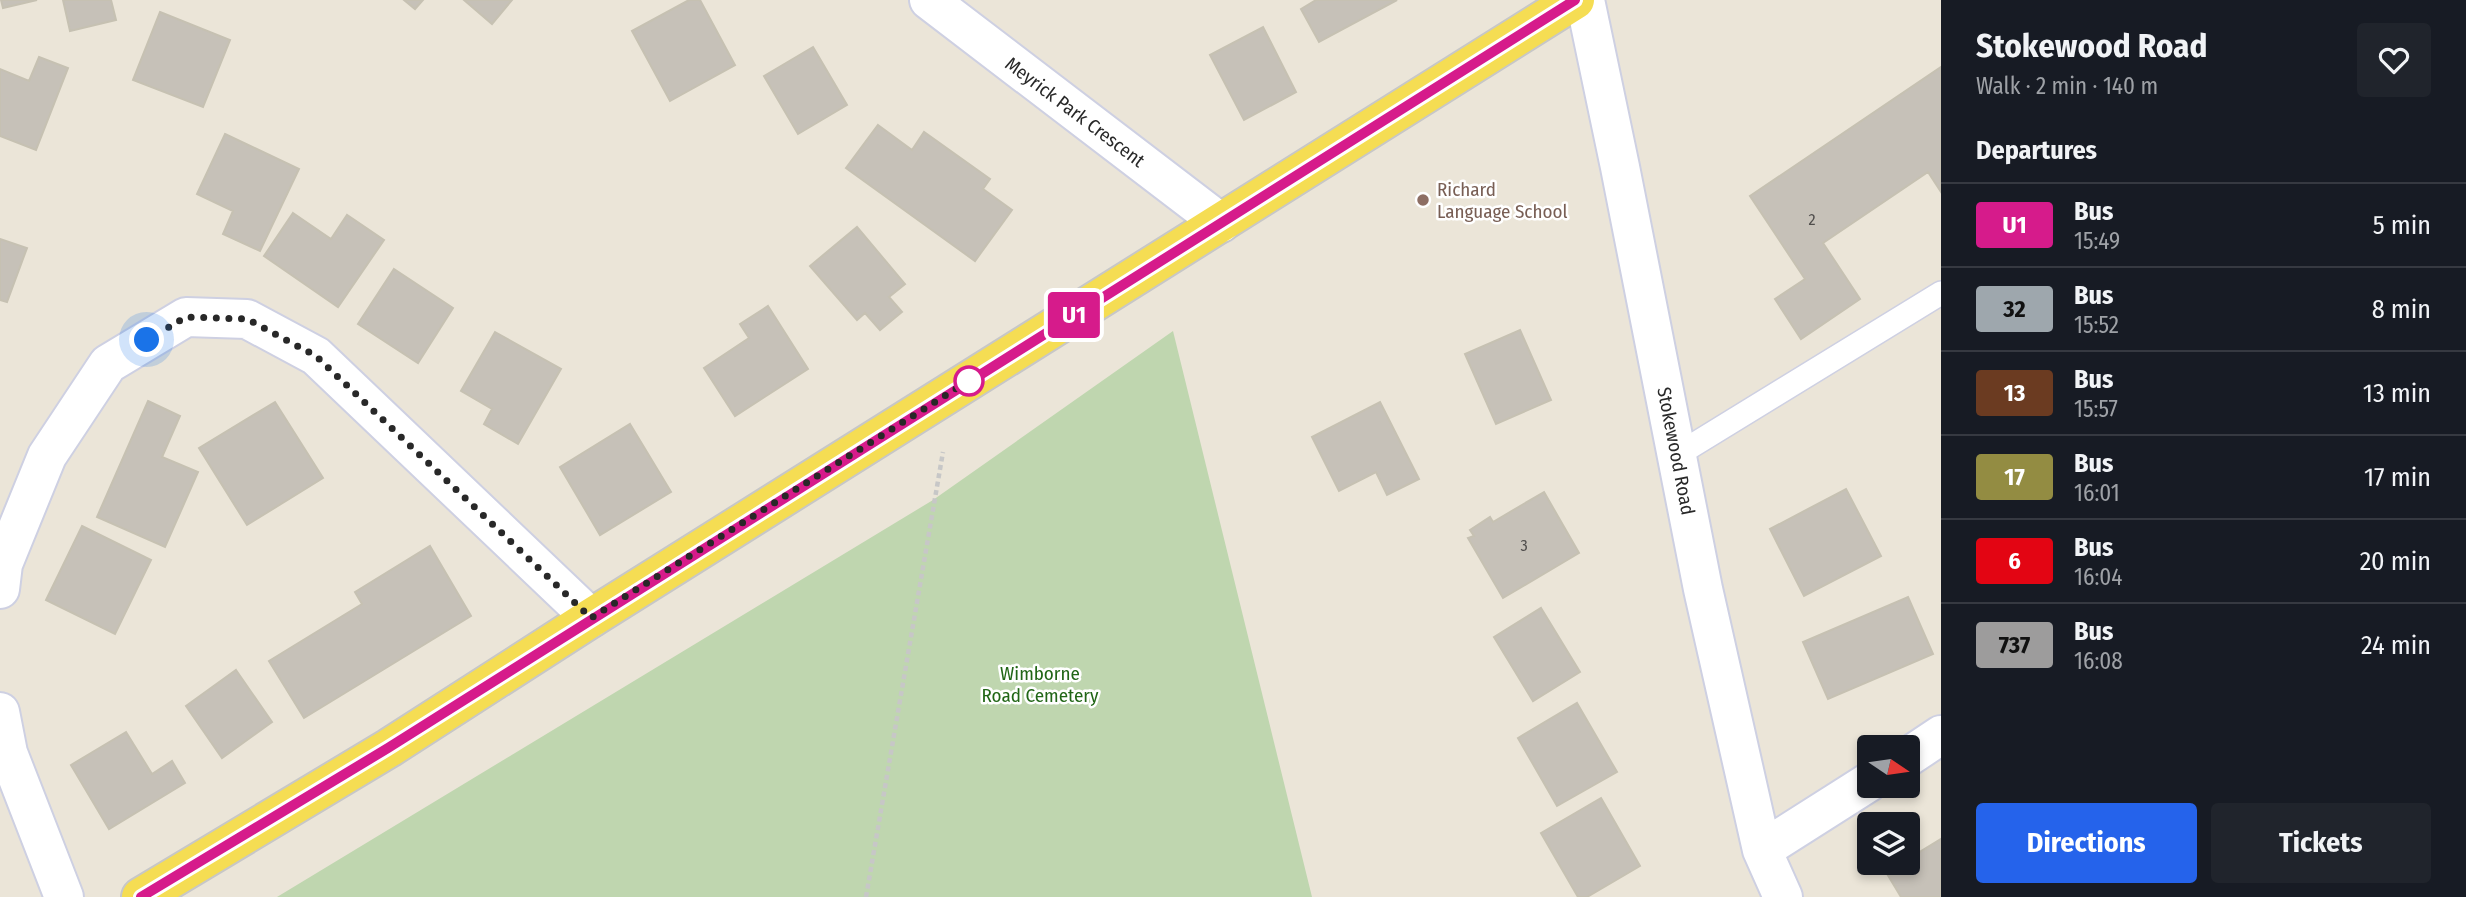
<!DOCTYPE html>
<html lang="en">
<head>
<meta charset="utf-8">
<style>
	body { margin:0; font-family:"Fira Sans Condensed",sans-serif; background:#20242c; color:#f1f3f6; height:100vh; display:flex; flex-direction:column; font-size:26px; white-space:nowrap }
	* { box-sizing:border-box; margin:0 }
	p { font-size:23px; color:#9ea1a6 }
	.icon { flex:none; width:38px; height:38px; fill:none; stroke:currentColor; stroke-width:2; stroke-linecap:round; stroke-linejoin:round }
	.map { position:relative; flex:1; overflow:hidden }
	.side { display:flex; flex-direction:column; background:#171b24; width:525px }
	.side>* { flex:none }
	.badge { padding:0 14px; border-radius:5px; font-size:24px; line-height:46px }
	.needle { width:46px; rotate:103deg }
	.tools { position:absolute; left:1857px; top:735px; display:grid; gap:14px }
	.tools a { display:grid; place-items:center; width:63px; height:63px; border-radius:7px; background:#171b24; box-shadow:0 4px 10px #0003; font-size:35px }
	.you { position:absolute; width:35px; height:35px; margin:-18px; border:5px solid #fff; border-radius:50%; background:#1a73e8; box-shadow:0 0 0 10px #1a73e833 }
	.map>.badge { position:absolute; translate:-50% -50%; box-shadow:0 0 0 4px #fff }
	h2 { padding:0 35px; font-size:26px; line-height:63px }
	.round { display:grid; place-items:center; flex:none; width:74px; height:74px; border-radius:7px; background:#20242c }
	.summary { display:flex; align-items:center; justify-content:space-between; height:119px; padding:0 35px }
	h1 { font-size:33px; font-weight:700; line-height:52px }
	.button { display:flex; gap:14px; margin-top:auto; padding:14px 35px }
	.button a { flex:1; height:80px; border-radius:7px; background:#2563eb; color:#fff; font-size:28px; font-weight:700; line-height:80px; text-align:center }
	.button a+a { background:#20242c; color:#f1f3f6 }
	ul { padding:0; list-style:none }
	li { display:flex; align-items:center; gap:21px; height:84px; padding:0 35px; border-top:2px solid #363941 }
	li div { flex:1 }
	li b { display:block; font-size:26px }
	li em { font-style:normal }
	li .badge { min-width:77px; font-weight:700; text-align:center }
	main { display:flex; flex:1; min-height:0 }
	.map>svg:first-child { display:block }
	.cemetery { fill:#bfd6af }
	.building { fill:#c6c1b8; stroke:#c6c1b2; stroke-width:2 }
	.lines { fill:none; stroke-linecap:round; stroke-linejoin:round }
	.service-casing { stroke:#ced0e2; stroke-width:26 }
	.minor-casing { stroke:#ced0e2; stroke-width:42 }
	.primary-casing { stroke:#c7c7c7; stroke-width:42 }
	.path { stroke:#c7c7c7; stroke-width:4.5; stroke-dasharray:5 3.5; stroke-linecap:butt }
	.service { stroke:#fff; stroke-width:23 }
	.minor { stroke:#fff; stroke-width:38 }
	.primary { stroke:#f5dd53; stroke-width:38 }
	.line-casing { stroke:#fff; stroke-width:16 }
	.line { stroke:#d61b8b; stroke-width:10 }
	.walk { stroke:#282828; stroke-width:7; stroke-dasharray:0 12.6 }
	.education-dot { fill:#8d6e63; stroke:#fff; stroke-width:2.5 }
	.stop-dot { fill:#fff; stroke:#d61b8b; stroke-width:3.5 }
	.labels { text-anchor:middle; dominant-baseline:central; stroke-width:5; stroke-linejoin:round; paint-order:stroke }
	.number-label { font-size:16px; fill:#504e4c }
	.street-label { font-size:19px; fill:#282828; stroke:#fff }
	.education-label { font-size:19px; fill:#785e54; stroke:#fff; text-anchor:start }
	.park-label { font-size:19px; fill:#216616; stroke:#fff }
</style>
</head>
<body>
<main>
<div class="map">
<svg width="1941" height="897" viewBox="0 0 1941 897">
	<rect width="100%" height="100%" fill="#ebe5d8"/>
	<path class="cemetery" d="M1173,331L1312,897H277L933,500Z"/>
	<path class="building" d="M1,0H37L3,8Z
		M63,0H111L116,20L70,31Z
		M404,0H423L415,9Z
		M464,0H512L492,24Z
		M689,0H700L735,65L670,101L632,31Z
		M1316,0H1397L1319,42L1301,9Z
		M160,12L230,40L203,107L133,80Z
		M1263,27L1296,92L1244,120L1210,55Z
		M813,47L847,105L798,134L764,76Z
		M39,57L68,68L36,150L0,136V69L29,81Z
		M1941,67V192L1928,172L1823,243L1860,299L1801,339L1775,299L1805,279L1750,196Z
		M878,125L912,150L924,132L990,179L983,189L1012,210L975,261L846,168Z
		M225,134L299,169L260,251L223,234L233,211L197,194Z
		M293,213L331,239L347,215L384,240L338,307L264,256Z
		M857,227L905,284L889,297L902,312L880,330L865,313L857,320L810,266Z
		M0,239L27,248L7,302L0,300Z
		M394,269L453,308L418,363L358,324Z
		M768,306L808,369L735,416L704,368L749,338L740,324Z
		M1520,330L1551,400L1496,424L1465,354Z
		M495,332L561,369L518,444L484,424L492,409L461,391Z
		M148,401L180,416L162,457L198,472L165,547L97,517Z
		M275,402L323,478L247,525L199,448Z
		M1380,402L1419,479L1387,495L1376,472L1339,491L1312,437Z
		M630,424L671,492L600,535L560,467Z
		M1846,489L1881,556L1804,596L1770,529Z
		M1544,492L1579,553L1503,598L1468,538L1474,536L1470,530L1490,517L1493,522Z
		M82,526L151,560L115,634L46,600Z
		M430,546L471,616L304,718L269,661L362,604L355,592Z
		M1908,597L1933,654L1828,699L1803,642Z
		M1541,608L1580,672L1533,701L1494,637Z
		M236,670L272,722L222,758L186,706Z
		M1577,703L1617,772L1557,806L1518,738Z
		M126,732L152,774L172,761L185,783L109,829L71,765Z
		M1601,798L1640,866L1587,897H1578L1541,833Z
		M1941,839V897H1901L1886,872L1901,863H1908V859Z"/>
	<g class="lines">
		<g class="service-casing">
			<path id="service" d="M1677,455L1941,293"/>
		</g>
		<g class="minor-casing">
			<path id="minor" d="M929,0L1221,223
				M1585,0L1620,167L1703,589L1762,850L1783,897
				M0,589L3,564L47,456L108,364L186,317L247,319L316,356L591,618
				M0,712L8,753L64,897
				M1908,757L1941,735
				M1762,850L1869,782"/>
		</g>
		<g class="primary-casing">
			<path id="primary" d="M141,897L389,748L591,618L1575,0"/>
		</g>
		<path class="path" d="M866,897L943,452"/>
		<use href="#service" class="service"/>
		<use href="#minor" class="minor"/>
		<use href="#primary" class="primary"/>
	</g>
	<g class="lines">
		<g class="line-casing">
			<path id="line" d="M141,897L388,748L1575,0"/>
		</g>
		<use href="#line" class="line"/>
		<path class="walk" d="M147,340L186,317L247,319L316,356L591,618L978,375L969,381"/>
	</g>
	<circle class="education-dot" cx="1423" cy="200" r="7"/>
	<circle class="stop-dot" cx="969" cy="381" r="14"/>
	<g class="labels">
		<g class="number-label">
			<text x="1812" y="219">2</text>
			<text x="1524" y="545">3</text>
		</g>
		<g class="street-label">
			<text transform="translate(1075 112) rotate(37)">Meyrick Park Crescent</text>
			<text transform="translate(1676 451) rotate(79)">Stokewood Road</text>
		</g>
		<g class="education-label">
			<text x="1437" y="189">Richard<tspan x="1437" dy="22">Language School</tspan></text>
		</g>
		<g class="park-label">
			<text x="1040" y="673">Wimborne<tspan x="1040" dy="22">Road Cemetery</tspan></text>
		</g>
	</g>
</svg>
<div class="tools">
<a><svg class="needle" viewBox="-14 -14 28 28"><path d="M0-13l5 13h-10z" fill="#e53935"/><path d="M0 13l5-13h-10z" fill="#9ea1a6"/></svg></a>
<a><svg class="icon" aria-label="layers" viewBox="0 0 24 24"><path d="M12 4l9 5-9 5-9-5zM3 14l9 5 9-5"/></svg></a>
</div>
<div class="you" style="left:147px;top:340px"></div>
<b class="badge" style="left:1074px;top:315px;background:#d61b8b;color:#fff">U1</b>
</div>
<section class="side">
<div class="summary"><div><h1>Stokewood Road</h1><p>Walk · 2 min · 140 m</p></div><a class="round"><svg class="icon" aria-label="heart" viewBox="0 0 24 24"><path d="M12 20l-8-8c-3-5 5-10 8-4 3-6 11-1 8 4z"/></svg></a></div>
<h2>Departures</h2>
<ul>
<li><span class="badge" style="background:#d61b8b;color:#fff">U1</span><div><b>Bus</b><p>15:49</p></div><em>5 min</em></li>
<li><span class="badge" style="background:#9ea7ad;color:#111">32</span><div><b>Bus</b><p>15:52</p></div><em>8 min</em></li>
<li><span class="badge" style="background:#6b3b21;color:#fff">13</span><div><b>Bus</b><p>15:57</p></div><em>13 min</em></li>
<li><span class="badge" style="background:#938c42;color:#fff">17</span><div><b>Bus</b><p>16:01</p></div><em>17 min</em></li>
<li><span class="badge" style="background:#e30513;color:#fff">6</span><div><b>Bus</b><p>16:04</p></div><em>20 min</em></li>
<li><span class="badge" style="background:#9d9c9c;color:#111">737</span><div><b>Bus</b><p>16:08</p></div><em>24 min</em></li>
</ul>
<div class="button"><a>Directions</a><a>Tickets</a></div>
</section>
</main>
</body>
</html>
